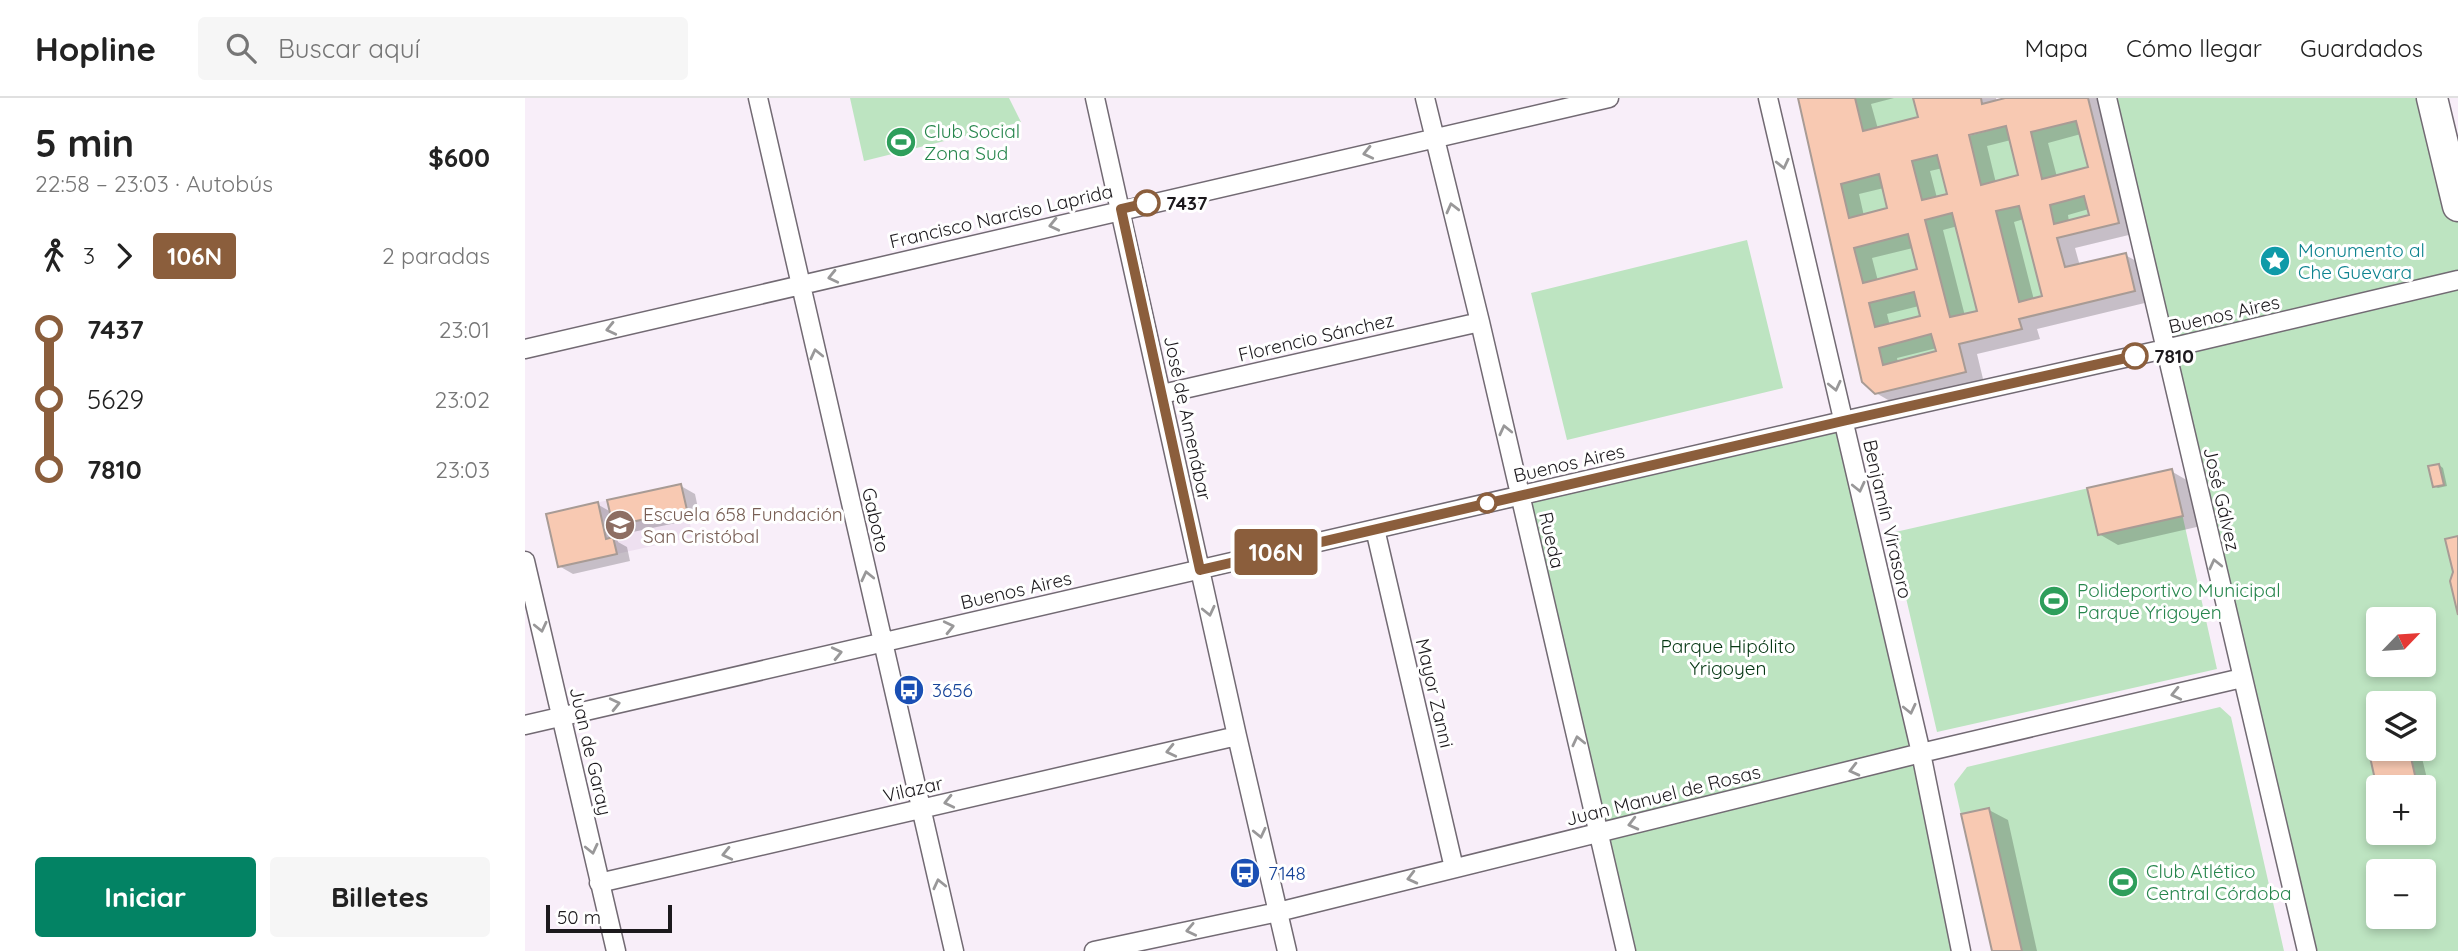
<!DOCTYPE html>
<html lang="es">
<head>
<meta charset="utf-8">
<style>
	body { margin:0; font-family:Quicksand,sans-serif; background:#f6f6f6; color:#222; height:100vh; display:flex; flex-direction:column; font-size:26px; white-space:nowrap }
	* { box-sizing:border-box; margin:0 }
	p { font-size:23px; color:#767676 }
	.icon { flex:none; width:38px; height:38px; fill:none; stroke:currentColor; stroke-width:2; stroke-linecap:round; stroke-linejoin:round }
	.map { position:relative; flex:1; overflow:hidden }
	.sheet { display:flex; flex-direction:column; background:#fff; width:525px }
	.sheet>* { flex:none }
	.badge { padding:0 14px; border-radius:5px; font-size:24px; line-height:46px }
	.needle { width:46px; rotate:65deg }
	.tools { position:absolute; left:1841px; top:509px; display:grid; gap:14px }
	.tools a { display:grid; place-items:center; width:70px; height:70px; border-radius:7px; background:#fff; box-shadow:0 4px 10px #0003; font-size:35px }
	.scale { position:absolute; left:21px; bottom:18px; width:126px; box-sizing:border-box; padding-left:7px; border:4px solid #1c191d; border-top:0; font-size:19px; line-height:24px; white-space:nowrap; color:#1c191d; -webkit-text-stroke:5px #fff; paint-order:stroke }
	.map>.badge { position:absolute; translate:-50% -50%; box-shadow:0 0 0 4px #fff }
	.legs { display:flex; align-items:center; gap:10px; height:77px; padding:0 35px; font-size:23px }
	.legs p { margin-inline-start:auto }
	.head { display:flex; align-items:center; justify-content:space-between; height:119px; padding:0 35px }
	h1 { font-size:38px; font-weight:800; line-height:52px }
	.button { display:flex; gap:14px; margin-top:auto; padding:14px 35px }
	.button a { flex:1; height:80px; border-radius:7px; background:#038364; color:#fff; font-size:28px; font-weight:800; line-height:80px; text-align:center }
	.button a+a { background:#f6f6f6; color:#222 }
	ul { padding:0 35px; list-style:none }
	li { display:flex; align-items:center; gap:24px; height:70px; font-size:26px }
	li i { display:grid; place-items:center; width:10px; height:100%; margin:0 9px; background:currentColor }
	li i::after { content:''; width:18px; height:18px; margin:-9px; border:5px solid; border-radius:50%; background:#fff }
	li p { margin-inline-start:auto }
	li:first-child i { background:linear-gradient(#0000 50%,currentColor 0) }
	li:last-child i { background:linear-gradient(currentColor 50%,#0000 0) }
	header { display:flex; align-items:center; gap:42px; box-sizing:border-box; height:98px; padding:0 35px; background:#fff; border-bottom:2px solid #e0e0e0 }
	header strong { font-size:33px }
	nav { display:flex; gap:38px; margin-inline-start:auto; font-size:24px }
	.search { width:490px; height:63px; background:#f6f6f6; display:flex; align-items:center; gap:18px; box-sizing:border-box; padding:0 24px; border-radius:7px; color:#767676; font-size:26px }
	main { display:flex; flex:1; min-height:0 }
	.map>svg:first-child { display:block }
	.built { fill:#eee0f0 }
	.green { fill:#bde4c1; fill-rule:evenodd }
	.shadow { fill:#0003; fill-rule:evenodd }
	.building { fill:#f8c9b2; stroke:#a89b95; stroke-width:2; fill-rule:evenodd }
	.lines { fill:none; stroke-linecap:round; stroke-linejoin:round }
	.minor-casing { stroke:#726a73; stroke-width:21 }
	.primary-casing { stroke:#726a73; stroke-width:33 }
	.minor { stroke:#fff; stroke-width:18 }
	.primary { stroke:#fff; stroke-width:30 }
	.oneway { stroke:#999899 }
	.line-1-casing { stroke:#fff; stroke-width:16 }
	.line-1 { stroke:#8b5e3c; stroke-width:10 }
	.stop-1-dot { fill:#fff; stroke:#8b5e3c; stroke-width:3.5 }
	.labels { text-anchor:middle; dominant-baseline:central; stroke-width:6; stroke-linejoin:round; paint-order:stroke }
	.leisure-label { font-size:19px; fill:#27864d; stroke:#fff; text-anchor:start }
	.stop-label { font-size:19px; font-weight:bold; fill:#1c191d; stroke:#fff; text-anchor:start }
	.street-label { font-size:19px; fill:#1c191d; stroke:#fff }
	.culture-label { font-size:19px; fill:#0d838f; stroke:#fff; text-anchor:start }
	.education-label { font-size:19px; fill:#785e54; stroke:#fff; text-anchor:start }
	.park-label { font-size:19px; fill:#053713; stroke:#fff }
	.transit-label { font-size:19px; fill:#164399; stroke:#fff; text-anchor:start }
</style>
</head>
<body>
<header>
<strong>Hopline</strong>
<div class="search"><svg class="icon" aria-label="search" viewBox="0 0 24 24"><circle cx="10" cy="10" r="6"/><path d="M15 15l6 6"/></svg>Buscar aquí</div>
<nav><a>Mapa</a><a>Cómo llegar</a><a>Guardados</a></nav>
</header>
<main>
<section class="sheet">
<div class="head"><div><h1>5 min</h1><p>22:58 – 23:03 · Autobús</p></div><b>$600</b></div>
<div class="legs"><svg class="icon" aria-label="walk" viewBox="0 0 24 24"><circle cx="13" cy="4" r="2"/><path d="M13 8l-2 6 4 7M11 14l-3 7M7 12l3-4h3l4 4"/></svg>3<svg class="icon" aria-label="forward" viewBox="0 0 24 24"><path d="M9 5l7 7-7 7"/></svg><b class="badge" style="background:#8b5e3c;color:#fff">106N</b><p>2 paradas</p></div>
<ul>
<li><i style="color:#8b5e3c"></i><b>7437</b><p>23:01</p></li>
<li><i style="color:#8b5e3c"></i><span>5629</span><p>23:02</p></li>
<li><i style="color:#8b5e3c"></i><b>7810</b><p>23:03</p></li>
</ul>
<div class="button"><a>Iniciar</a><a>Billetes</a></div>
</section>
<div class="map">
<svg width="1933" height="853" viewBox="0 0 1933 853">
	<rect width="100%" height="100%" fill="#f8eef9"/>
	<path class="built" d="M156,386L168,439L33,469L21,416Z"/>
	<path class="green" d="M325,0H484L496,24L339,63Z
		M1330,0H1388L1393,19L1338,33Z
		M1582,0H1907L1933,108V853H1782ZM1853,522H1899V567H1853ZM1853,606H1899V651H1853ZM1853,690H1899V735H1853ZM1853,774H1899V819H1853Z
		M1551,23L1563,69L1517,81L1506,34Z
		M1481,28L1493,77L1456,87L1444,38Z
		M1412,57L1422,96L1397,102L1387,63Z
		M1354,76L1362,110L1324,120L1316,86Z
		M1559,98L1564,117L1529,126L1525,107Z
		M1494,108L1517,198L1494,204L1471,113Z
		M1427,115L1452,213L1425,219L1400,122Z
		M1383,136L1392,171L1338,185L1329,150Z
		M1222,142L1258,290L1042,342L1006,195Z
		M1389,194L1395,218L1350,229L1344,205Z
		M1406,236L1411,253L1358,267L1354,250Z
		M1318,323L1436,853H1101L995,398Z
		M1647,371L1692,571L1412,634L1366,435Z
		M1695,609L1706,619L1759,853H1467L1429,686L1442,669Z"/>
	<path class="shadow" d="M1275,0H1369L1346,6L1353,31L1395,20L1390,0H1471L1472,4L1487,0H1579L1612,135L1550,150L1555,168L1600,157L1619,167L1628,203L1512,231L1515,241L1452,256L1459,285L1370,306L1351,295ZM1556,36L1565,70L1532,79L1523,45ZM1486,42L1495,78L1471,85L1462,48ZM1418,70L1424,97L1412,100L1405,73ZM1359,90L1364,111L1339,118L1334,96ZM1564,111L1566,118L1544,124L1543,117ZM1499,121L1519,199L1509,202L1489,124ZM1433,128L1454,214L1440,218L1418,132ZM1388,150L1394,172L1353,183L1347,160ZM1394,208L1397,219L1365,228L1362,216ZM1412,250L1413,254L1373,265L1372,260Z
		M1914,367L1918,370L1922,388L1913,390L1909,388Z
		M1646,373L1665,384L1676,428L1593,447L1574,436Z
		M156,388L170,396L175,420L103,435L89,427L93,444L102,449L105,463L48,476L34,468L72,406L86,414Z
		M1883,652L1897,660L1905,693L1899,695V690H1854Z
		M1464,712L1483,722L1512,853H1469Z"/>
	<path class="building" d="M1273,0H1330L1338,33L1393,19L1388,0H1456L1457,6L1480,0H1563L1594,125L1532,140L1540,169L1601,155L1610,193L1494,221L1497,231L1434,246L1441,274L1350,296L1337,284ZM1551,23L1563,69L1517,81L1506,34ZM1481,28L1493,77L1456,87L1444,37ZM1412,57L1422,96L1397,102L1387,63ZM1354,76L1362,110L1324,120L1316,86ZM1559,98L1564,117L1529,126L1525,107ZM1494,108L1517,198L1494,204L1471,113ZM1427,115L1452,213L1425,219L1400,122ZM1383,136L1392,171L1338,185L1329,150ZM1389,194L1395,218L1350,229L1344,205ZM1406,236L1411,253L1358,267L1354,250Z
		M1914,366L1919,387L1908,389L1903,368Z
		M1647,371L1658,418L1573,437L1562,390Z
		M156,386L162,412L88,428L82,402Z
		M73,404L81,441L88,439L92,456L33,469L21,416Z
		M1933,438V517L1925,483L1928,474L1920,441Z
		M1879,651H1884L1892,686L1875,690H1853V695L1845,659Z
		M1464,710L1497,853H1467L1436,716Z"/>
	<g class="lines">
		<g class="minor-casing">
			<path id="minor" d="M233,0L429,853
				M570,0L712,638L762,853
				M900,0L955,224L1101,853
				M1243,0L1396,655L1436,853
				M1582,0L1782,853
				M0,251L1084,0
				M637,296L955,224
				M850,431L929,770
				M0,463L91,853
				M0,627L1318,323L1640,251L1933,182
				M74,785L712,638
				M569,853L753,814L1396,655L1717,580"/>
		</g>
		<g class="primary-casing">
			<path id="primary" d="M1907,0L1933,108"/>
		</g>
		<use href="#minor" class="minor"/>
		<use href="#primary" class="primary"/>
	</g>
	<defs><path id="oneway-chevron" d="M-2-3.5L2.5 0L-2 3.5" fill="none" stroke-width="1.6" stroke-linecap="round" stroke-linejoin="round" transform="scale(1.75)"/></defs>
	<g class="oneway">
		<use href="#oneway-chevron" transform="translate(843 55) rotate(167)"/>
		<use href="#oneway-chevron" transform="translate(1258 66) rotate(77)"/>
		<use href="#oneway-chevron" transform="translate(927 110) rotate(-104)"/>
		<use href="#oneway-chevron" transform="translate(529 127) rotate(167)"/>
		<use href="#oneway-chevron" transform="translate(308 179) rotate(167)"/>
		<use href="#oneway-chevron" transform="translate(86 231) rotate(167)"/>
		<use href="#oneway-chevron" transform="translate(291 256) rotate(-103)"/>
		<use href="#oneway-chevron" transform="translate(1310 288) rotate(77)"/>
		<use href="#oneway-chevron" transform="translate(980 332) rotate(-103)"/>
		<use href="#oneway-chevron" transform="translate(1334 389) rotate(77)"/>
		<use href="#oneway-chevron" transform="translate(1690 466) rotate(-103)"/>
		<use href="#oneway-chevron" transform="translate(342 478) rotate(-103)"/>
		<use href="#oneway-chevron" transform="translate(684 513) rotate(77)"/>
		<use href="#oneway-chevron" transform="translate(16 529) rotate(77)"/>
		<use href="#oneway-chevron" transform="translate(424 529) rotate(-13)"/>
		<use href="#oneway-chevron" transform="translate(312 555) rotate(-13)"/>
		<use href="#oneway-chevron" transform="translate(1651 596) rotate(167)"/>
		<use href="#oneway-chevron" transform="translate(90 606) rotate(-13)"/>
		<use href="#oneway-chevron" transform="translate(1385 611) rotate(77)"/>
		<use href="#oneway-chevron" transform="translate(1053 643) rotate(-103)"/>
		<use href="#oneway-chevron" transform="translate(646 653) rotate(167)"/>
		<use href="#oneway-chevron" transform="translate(1329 672) rotate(166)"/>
		<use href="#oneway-chevron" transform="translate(424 704) rotate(167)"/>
		<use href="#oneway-chevron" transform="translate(1108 726) rotate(166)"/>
		<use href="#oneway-chevron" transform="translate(735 735) rotate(77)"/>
		<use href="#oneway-chevron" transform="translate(67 751) rotate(77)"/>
		<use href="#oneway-chevron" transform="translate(202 756) rotate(167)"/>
		<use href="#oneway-chevron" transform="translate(887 780) rotate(166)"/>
		<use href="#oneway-chevron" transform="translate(414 786) rotate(-103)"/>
		<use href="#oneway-chevron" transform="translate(666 832) rotate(168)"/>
	</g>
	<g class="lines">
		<g class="line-1-casing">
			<path id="line-1" d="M622,105L596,111L675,472L1318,323L1610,258"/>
		</g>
		<use href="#line-1" class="line-1"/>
	</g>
	<defs>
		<g id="stadium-disc" transform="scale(1.575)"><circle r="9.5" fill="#2e9e5b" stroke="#fff"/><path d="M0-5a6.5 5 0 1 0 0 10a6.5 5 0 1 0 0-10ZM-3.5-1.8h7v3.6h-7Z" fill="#fff"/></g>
		<g id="sight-disc" transform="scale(1.575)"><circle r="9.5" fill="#0f9aa8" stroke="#fff"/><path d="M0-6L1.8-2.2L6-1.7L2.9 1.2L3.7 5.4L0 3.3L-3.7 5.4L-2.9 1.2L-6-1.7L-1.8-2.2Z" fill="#fff"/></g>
		<g id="school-disc" transform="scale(1.575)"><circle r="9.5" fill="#8d6e63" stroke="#fff"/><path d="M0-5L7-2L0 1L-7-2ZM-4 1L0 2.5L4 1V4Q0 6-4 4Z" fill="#fff"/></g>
		<g id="bus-disc" transform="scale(1.575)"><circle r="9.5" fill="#1a4fb4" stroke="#fff"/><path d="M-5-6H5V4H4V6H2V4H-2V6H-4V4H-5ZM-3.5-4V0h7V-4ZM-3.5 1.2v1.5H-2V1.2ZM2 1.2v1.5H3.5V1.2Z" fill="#fff"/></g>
	</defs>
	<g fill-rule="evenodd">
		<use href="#stadium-disc" x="376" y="44"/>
		<use href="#sight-disc" x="1750" y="163"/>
		<use href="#school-disc" x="95" y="427"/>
		<use href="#stadium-disc" x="1529" y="503"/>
		<use href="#bus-disc" x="384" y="592"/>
		<use href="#bus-disc" x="720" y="775"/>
		<use href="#stadium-disc" x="1598" y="784"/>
	</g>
	<g class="stop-1-dot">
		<circle cx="622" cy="105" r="12"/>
		<circle cx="1610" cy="258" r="12"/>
		<circle cx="962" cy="405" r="9"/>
	</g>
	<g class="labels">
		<g class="leisure-label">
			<text x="399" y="33">Club Social<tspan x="399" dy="22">Zona Sud</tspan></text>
			<text x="1552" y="492">Polideportivo Municipal<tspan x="1552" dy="22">Parque Yrigoyen</tspan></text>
			<text x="1621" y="773">Club Atlético<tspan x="1621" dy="22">Central Córdoba</tspan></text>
		</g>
		<g class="stop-label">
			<text x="641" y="105">7437</text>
			<text x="1629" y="258">7810</text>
		</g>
		<g class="street-label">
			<text transform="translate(476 118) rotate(-13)">Francisco Narciso Laprida</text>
			<text transform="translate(1699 216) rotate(-13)">Buenos Aires</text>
			<text transform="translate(791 239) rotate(-13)">Florencio Sánchez</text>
			<text transform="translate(663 320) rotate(78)">José de Amenábar</text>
			<text transform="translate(1044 365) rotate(-13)">Buenos Aires</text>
			<text transform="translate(1697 401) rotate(77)">José Gálvez</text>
			<text transform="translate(1363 421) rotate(77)">Benjamín Virasoro</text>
			<text transform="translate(351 422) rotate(77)">Gaboto</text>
			<text transform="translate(1027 442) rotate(77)">Rueda</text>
			<text transform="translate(491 492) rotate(-13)">Buenos Aires</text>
			<text transform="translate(910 595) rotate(77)">Mayor Zanni</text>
			<text transform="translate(66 653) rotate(77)">Juan de Garay</text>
			<text transform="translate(388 691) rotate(-13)">Vilazar</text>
			<text transform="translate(1138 697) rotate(-14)">Juan Manuel de Rosas</text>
		</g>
		<g class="culture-label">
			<text x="1773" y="152">Monumento al<tspan x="1773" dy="22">Che Guevara</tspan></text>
		</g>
		<g class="education-label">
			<text x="118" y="416">Escuela 658 Fundación<tspan x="118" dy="22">San Cristóbal</tspan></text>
		</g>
		<g class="park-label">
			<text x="1203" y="548">Parque Hipólito<tspan x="1203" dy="22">Yrigoyen</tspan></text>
		</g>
		<g class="transit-label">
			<text x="407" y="592">3656</text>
			<text x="743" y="775">7148</text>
		</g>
	</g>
</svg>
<div class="tools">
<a><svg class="needle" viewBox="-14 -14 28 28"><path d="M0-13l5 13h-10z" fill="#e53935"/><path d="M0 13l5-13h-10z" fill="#767676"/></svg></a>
<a><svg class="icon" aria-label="layers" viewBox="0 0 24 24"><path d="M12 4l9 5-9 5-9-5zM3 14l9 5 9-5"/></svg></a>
<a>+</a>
<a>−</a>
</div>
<div class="scale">50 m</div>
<b class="badge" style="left:751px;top:454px;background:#8b5e3c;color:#fff">106N</b>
</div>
</main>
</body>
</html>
